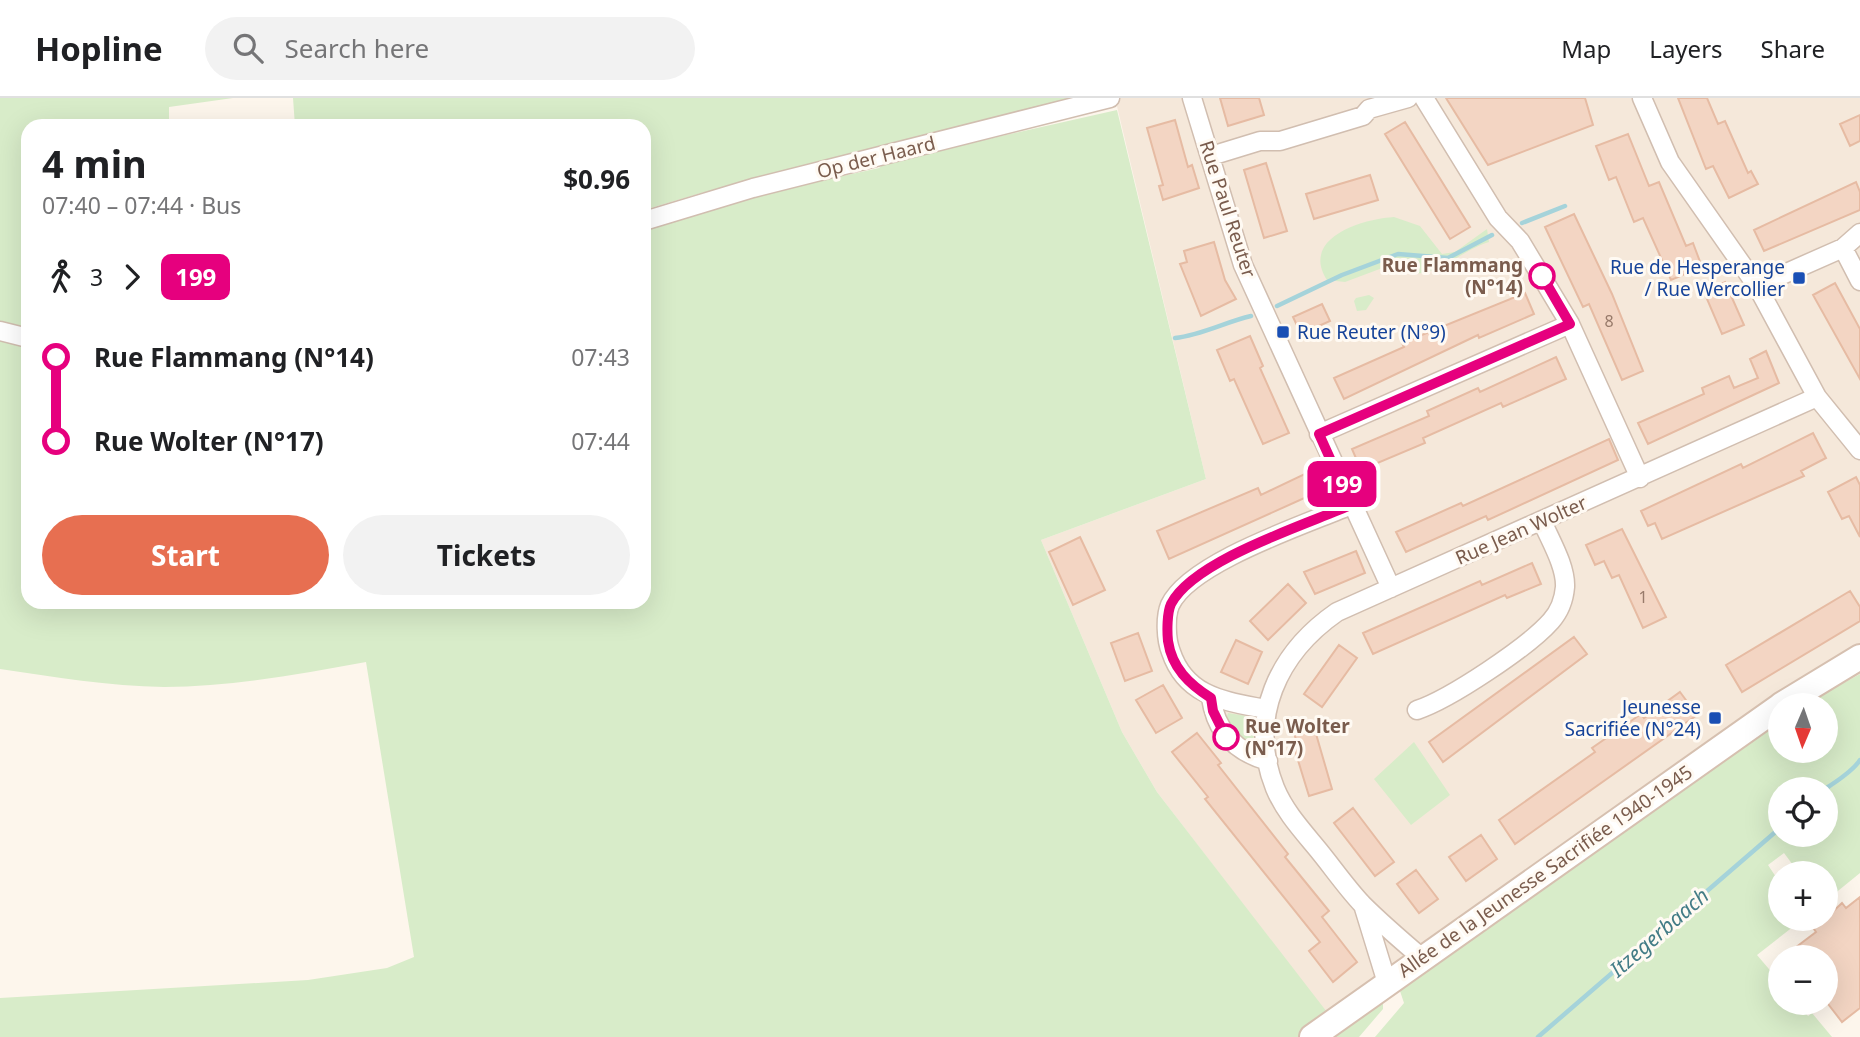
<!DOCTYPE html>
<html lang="en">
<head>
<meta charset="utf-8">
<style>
	body { margin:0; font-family:"Noto Sans",sans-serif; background:#f2f2f2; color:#202124; height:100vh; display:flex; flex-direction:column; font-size:26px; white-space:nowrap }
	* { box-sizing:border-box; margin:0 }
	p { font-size:23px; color:#757577 }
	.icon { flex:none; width:38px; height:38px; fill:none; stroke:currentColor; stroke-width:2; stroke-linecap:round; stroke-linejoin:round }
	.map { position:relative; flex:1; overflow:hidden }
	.drawer { position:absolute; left:21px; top:21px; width:630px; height:490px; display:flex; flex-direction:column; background:#fff; border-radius:21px; box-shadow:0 7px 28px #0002 }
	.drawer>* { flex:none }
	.badge { padding:0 14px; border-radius:10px; font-size:24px; line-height:46px }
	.needle { width:46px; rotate:182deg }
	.tools { position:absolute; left:1768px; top:595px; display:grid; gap:14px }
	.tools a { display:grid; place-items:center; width:70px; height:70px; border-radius:50%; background:#fff; box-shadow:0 7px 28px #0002; font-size:35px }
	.map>.badge { position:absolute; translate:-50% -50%; box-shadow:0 0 0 4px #fff }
	.legs { display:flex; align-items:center; gap:10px; height:77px; padding:0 21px; font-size:23px }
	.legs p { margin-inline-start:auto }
	.headline { display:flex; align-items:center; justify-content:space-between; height:119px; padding:0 21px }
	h1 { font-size:38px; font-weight:700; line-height:52px }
	.cta { display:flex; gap:14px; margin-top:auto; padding:14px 21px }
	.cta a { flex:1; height:80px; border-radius:42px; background:#e76f51; color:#fff; font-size:28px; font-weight:700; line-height:80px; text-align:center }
	.cta a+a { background:#f2f2f2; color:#202124 }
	ul { padding:0 21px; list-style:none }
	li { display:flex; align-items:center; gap:24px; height:84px; font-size:26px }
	li i { display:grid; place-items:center; width:10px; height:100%; margin:0 9px; background:currentColor }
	li i::after { content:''; width:18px; height:18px; margin:-9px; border:5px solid; border-radius:50%; background:#fff }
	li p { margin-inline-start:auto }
	li:first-child i { background:linear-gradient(#0000 50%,currentColor 0) }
	li:last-child i { background:linear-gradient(currentColor 50%,#0000 0) }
	header { display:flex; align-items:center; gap:42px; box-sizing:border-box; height:98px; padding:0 35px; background:#fff; border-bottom:2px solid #e0e0e0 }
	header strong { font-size:33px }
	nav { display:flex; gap:38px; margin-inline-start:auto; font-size:24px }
	.search { width:490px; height:63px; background:#f2f2f2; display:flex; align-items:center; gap:18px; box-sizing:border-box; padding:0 24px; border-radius:38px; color:#757577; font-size:26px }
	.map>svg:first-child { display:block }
	.residential { fill:#f5e8da }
	.green { fill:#d8ecc9; fill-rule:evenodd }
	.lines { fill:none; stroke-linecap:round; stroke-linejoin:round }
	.stream { stroke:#a5d3da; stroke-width:4.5 }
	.building { fill:#f3d5c3; stroke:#e6bba3; stroke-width:2 }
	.street-casing { stroke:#d1beb0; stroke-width:21 }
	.secondary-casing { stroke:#d6c0b0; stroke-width:28 }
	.street { stroke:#fff; stroke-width:18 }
	.secondary { stroke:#fff; stroke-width:24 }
	.line-1-casing { stroke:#fff; stroke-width:16 }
	.line-1 { stroke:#e6007e; stroke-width:10 }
	.stop-1-dot { fill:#fff; stroke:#e6007e; stroke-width:3.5 }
	.transit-dot { fill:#1a4fb4; stroke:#fffaf3; stroke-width:2.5 }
	.labels { text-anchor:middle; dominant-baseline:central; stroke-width:6; stroke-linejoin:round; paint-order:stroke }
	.number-label { font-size:16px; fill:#987a6a }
	.street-label { font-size:19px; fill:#7a5c4d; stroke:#fffaf3 }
	.stop-label { font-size:19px; font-weight:bold; fill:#7a5c4d; stroke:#fffaf3; text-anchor:end }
	.transit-label { font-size:19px; fill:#164399; stroke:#fffaf3; text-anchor:end }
	.water-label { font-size:21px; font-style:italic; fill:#437c86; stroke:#fffaf3 }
</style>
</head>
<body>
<header>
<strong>Hopline</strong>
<div class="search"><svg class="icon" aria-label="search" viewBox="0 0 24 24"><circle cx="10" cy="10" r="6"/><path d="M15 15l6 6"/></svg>Search here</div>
<nav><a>Map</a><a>Layers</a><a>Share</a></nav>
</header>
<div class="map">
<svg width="1860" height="939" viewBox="0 0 1860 939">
	<rect width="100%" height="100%" fill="#fdf6ec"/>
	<path class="residential" d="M1115,0H1860V576L1809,603L1724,657L1341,934L1157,694L1122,634L1041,442L1206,381Z"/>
	<path class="green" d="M0,0H233L169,9V28H28V234L0,228Z
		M293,0H1081L764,81L701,95L644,112V28H295Z
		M1117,12L1206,381L1041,442L1122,634L1157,694L1330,918L1300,939H0V900L308,882L387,870L414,859L366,564C300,576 232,589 164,589C109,588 54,579 0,571V238L28,244V504H644V128L733,102L879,70L885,64Z
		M1394,119L1420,128L1442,156L1455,154L1487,131L1489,144C1468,149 1433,180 1413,175C1406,173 1399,169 1393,166L1345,184L1327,182C1300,140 1362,121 1394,119Z
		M1369,197L1374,200L1366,212L1357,213L1354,203L1356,200Z
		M1860,576V775L1828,801L1825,800V775H1799L1784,755L1768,767L1780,785V821H1803L1757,857L1780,884V905H1797L1808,918L1812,915L1832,939H1375L1404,905L1400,893L1724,657L1780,622V653H1825V607H1803ZM1780,691H1825V737H1780Z
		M1228,615L1247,618L1253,626L1254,649L1251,651L1225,624Z
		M1414,644L1450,697L1411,727L1374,681Z
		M1383,905V911L1359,939H1333Z"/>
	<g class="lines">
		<path class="stream" d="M1522,125L1565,108
			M1277,208L1342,177L1398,156L1448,160L1492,137
			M1175,240C1202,237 1225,224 1251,218
			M1825,691C1836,684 1853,673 1860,662
			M1538,939L1780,730"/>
	</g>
	<path class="building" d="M1220,0H1259L1264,17L1228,28Z
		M1446,0H1585L1593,27L1488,67Z
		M1678,0H1707L1718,26L1725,23L1748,75L1751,73L1758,86L1729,100L1713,68L1706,71Z
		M1860,17V43L1850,48L1840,26Z
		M1175,22L1188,69L1192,67L1199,90L1163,102L1159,88L1163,87L1147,30Z
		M1405,24L1470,129L1450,141L1385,36Z
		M1628,36L1649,88L1659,84L1686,148L1693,145L1702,169L1671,182L1643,120L1634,124L1616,79L1609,82L1596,48Z
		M1266,65L1287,133L1264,140L1244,72Z
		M1370,77L1378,102L1314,121L1306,96Z
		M1856,84L1860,94V112L1764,153L1754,132Z
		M1574,116L1612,196L1643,273L1622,282L1589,206L1583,209L1545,129Z
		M1214,144L1225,182L1236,201L1201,218L1180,166L1187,164L1184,153Z
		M1725,184L1744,227L1722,236L1704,194Z
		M1835,185L1860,231V281L1813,197Z
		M1525,195L1534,216L1479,240L1478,237L1344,301L1334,280L1404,249L1402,245Z
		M1322,206L1330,223L1301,236L1293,219Z
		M1250,238L1263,268L1260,270L1289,335L1263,346L1234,281L1230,283L1217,252Z
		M1766,253L1779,285L1648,346L1638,325L1704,296L1702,290L1729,278L1734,290L1758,280L1750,261Z
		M1556,259L1566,281L1503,309L1501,305L1423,340L1425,345L1361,372L1352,351L1429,318L1427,313L1478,290L1480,294Z
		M1813,335L1826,360L1801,373L1804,378L1662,441L1655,425L1648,428L1641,413L1741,366L1743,370Z
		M1609,341L1618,362L1488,422L1486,418L1406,454L1396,434L1461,405L1463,408Z
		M1311,373L1320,393L1169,461L1157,433L1258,390L1261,397Z
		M1856,379L1860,387V439L1849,418L1842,421L1828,394Z
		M1622,431L1666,519L1643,530L1619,477L1612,480L1604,463L1595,467L1586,447Z
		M1080,439L1105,492L1073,507L1049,454Z
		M1356,453L1365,475L1315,496L1304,474Z
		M1532,465L1541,486L1507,500L1505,497L1373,556L1363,535L1480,483L1482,487Z
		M1288,486L1306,505L1268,542L1250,523Z
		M1850,493L1860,509V523L1742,594L1726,567Z
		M1138,535L1152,573L1125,583L1111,545Z
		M1574,539L1587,556L1443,664L1429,644Z
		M1236,542L1262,554L1248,586L1221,574Z
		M1339,547L1357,560L1322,609L1304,596Z
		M1163,587L1182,620L1156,635L1136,602Z
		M1680,594L1697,617L1515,746L1499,722L1595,654L1592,650L1641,616L1644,620Z
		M1314,629L1332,691L1309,698L1293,646L1297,645L1294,635Z
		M1197,635L1221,665L1218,667L1288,756L1285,759L1329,813L1322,819L1357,864L1333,884L1309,853L1320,844L1205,701L1208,699L1172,654Z
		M1353,710L1394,764L1375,778L1334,725Z
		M1481,737L1497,761L1466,783L1449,759Z
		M1416,772L1438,801L1419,815L1397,786Z
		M1860,799V910L1842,924L1825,902V859H1783L1816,834L1812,828L1825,821L1842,805L1846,810Z"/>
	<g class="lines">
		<g class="street-casing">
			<path id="street" d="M1192,0L1243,167L1391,490
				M1424,0L1498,120L1520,143L1570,226L1640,380
				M1642,0L1670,64L1757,188L1817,299L1860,352
				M1211,58L1260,43H1280L1363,18L1369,11L1408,0
				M644,123L753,90L1110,0
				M1843,150L1860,183
				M1757,188L1843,150L1860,135
				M0,233L28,240
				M1319,336L1570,226
				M1211,600C1216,634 1236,654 1268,663
				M1265,611C1225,603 1186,599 1171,554C1166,542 1165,519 1170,507C1190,464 1307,426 1351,407
				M1417,612C1450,601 1528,549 1551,523C1559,514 1564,501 1565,489C1566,468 1550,442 1542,423
				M1364,810L1387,885
				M1422,860C1402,843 1381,825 1362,806C1345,788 1331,767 1315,748C1300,730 1284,712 1275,690C1247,620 1278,555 1337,514L1817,299"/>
		</g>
		<g class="secondary-casing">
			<path id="secondary" d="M1781,607L1860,559
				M1312,939L1780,608"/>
		</g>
		<use href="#street" class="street"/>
		<use href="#secondary" class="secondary"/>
	</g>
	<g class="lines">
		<g class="line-1-casing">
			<path id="line-1" d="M1226,639L1213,613L1211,600C1189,586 1172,570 1168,543C1167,533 1167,515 1171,506C1194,462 1305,427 1351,407L1319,336L1570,226L1542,178"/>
		</g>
		<use href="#line-1" class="line-1"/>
	</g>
	<g class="stop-1-dot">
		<circle cx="1542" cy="178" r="12"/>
		<circle cx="1226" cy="639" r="12"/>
	</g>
	<g class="transit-dot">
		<rect x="1792" y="173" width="14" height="14" rx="3.5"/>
		<rect x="1276" y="227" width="14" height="14" rx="3.5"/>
		<rect x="1708" y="613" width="14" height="14" rx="3.5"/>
	</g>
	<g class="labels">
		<g class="number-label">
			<text x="1609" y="223">8</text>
			<text x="1643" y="499">1</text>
		</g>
		<g class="street-label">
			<text transform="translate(876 59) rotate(-14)">Op der Haard</text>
			<text transform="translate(1228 111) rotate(72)">Rue Paul Reuter</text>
			<text transform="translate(1521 432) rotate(-24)">Rue Jean Wolter</text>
			<text transform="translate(1545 773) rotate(-35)">Allée de la Jeunesse Sacrifiée 1940-1945</text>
		</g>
		<g class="stop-label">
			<text x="1523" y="167">Rue Flammang<tspan x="1523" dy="22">(N°14)</tspan></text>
			<text x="1245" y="628" text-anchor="start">Rue Wolter<tspan x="1245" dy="22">(N°17)</tspan></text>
		</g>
		<g class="transit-label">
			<text x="1785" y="169">Rue de Hesperange<tspan x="1785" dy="22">/ Rue Wercollier</tspan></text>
			<text x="1297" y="234" text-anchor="start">Rue Reuter (N°9)</text>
			<text x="1701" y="609">Jeunesse<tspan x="1701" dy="22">Sacrifiée (N°24)</tspan></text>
		</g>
		<g class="water-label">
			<text transform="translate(1659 834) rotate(-41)">Itzegerbaach</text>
		</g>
	</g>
</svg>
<div class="tools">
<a><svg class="needle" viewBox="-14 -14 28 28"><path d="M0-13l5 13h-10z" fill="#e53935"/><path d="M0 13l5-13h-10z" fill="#757577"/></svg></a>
<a><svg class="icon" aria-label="locate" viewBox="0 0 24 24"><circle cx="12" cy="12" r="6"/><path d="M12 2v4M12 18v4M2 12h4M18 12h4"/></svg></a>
<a>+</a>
<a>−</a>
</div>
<b class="badge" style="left:1342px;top:386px;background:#e6007e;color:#fff">199</b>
<section class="drawer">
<div class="headline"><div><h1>4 min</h1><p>07:40 – 07:44 · Bus</p></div><b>$0.96</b></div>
<div class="legs"><svg class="icon" aria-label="walk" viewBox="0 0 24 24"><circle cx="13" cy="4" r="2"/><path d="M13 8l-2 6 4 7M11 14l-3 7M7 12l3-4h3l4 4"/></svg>3<svg class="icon" aria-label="forward" viewBox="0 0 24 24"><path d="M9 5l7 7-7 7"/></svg><b class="badge" style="background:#e6007e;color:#fff">199</b></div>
<ul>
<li><i style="color:#e6007e"></i><b>Rue Flammang (N°14)</b><p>07:43</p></li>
<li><i style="color:#e6007e"></i><b>Rue Wolter (N°17)</b><p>07:44</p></li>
</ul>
<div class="cta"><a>Start</a><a>Tickets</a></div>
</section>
</div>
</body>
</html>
